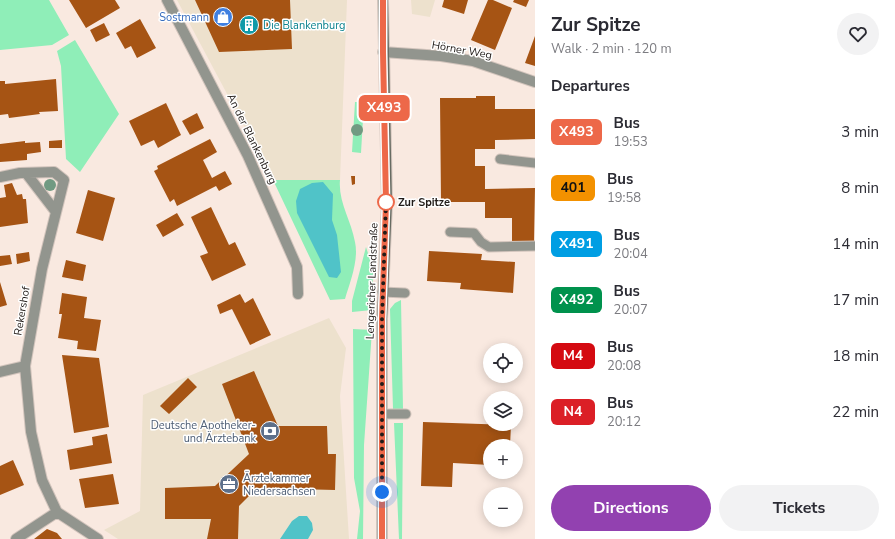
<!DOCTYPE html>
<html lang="en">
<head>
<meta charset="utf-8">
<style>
	body { margin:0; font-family:"Nunito Sans",sans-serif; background:#f2f2f3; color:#2b2b33; height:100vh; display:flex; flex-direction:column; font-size:15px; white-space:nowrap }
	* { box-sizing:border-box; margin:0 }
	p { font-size:13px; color:#7c7c81 }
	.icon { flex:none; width:22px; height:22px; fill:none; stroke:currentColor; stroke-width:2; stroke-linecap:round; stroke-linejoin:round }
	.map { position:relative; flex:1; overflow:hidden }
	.drawer { display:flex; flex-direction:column; background:#fff; width:360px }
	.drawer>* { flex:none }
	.badge { padding:0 8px; border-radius:6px; font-size:14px; line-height:26px }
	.buttons { position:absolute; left:483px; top:343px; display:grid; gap:8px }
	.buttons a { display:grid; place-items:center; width:40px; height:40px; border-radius:50%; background:#fff; box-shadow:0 2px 10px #0003; font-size:20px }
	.you { position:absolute; width:20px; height:20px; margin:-10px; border:3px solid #fff; border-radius:50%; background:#1a73e8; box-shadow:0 0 0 6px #1a73e833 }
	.map>.badge { position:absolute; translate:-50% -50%; box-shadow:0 0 0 2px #fff }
	h2 { padding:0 16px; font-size:15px; line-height:36px }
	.round { display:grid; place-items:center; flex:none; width:42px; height:42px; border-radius:21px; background:#f2f2f3 }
	.head { display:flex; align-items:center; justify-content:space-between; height:68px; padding:0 16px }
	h1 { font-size:19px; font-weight:700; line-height:30px }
	.cta { display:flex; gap:8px; margin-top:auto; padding:8px 16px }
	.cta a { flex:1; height:46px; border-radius:24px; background:#9241b0; color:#fff; font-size:16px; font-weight:700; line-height:46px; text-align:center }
	.cta a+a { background:#f2f2f3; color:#2b2b33 }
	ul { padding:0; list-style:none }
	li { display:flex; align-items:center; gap:12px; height:56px; padding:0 16px }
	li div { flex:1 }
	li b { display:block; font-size:15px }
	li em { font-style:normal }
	li .badge { min-width:44px; font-weight:700; text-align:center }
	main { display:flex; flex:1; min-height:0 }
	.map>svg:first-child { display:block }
	.commercial { fill:#ede1cd }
	.green { fill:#8feeb8 }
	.water { fill:#50c3c8 }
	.building { fill:#a65414 }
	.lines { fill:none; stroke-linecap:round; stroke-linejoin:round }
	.service-casing { stroke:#d2c4bc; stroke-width:11 }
	.minor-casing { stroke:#d2c4bc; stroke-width:12 }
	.secondary-casing { stroke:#d2c4bc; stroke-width:12 }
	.service { stroke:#92958e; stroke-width:9 }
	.minor { stroke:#92958e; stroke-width:10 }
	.secondary { stroke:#676b62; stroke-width:10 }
	.tree { fill:#719a82 }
	.line-casing { stroke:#fff; stroke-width:9 }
	.line { stroke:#ed6849; stroke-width:6 }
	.walk { stroke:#211b18; stroke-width:4; stroke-dasharray:0 7.2 }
	.stop-dot { fill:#fff; stroke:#ed6849; stroke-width:2 }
	.labels { text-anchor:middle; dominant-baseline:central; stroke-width:3; stroke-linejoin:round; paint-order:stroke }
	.shop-label { font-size:11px; fill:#366cbe; stroke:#fff; text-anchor:end }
	.culture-label { font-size:11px; fill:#0d838f; stroke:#fff; text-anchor:start }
	.street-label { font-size:11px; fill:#211b18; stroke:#fff }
	.stop-label { font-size:11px; font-weight:bold; fill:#211b18; stroke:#fff; text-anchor:start }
	.service-label { font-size:11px; fill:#4e5e75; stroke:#fff; text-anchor:end }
</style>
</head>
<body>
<main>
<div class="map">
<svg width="535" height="539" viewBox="0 0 535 539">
	<rect width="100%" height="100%" fill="#f9e9e0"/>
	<path class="commercial" d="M177,0H347L340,180H273Z
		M411,0H435L430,17L412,14Z
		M329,318L346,348L340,396L349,539H118L104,530L140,511L143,395Z"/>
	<path class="green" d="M0,0H49L69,35L52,45L0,50Z
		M75,40L119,114L80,172L66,159L61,66L57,51Z
		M355,102H364L361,153L352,152Z
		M273,180H340C338,202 351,220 355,242C359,260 350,282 345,299L330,300Z
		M366,247L373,269L372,310L352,312V301Z
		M401,300L403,409H393L390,309L395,303Z
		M353,329L372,330L364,445L363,539H357L360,511L354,478Z
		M394,423H403L402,539H399Z"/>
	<path class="water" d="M323,182L333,194L332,220L337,235L341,272L337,278L329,277L297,213L296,201L300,189L312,183Z
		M299,516H307L312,523L313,530L308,539H280L292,521Z"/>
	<path class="building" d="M69,0H115L120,8L86,28Z
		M195,0H290L292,49L219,52Z
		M444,0H468L464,14L442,7Z
		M488,0H493L512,8L495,50L471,40Z
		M514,0H529L526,7L513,2Z
		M140,19L156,48L137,58L131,46L125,49L116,33Z
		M104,23L110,35L96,42L90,30Z
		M535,36V66L525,63Z
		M56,79L58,111L39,112L40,114L9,118L8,114L0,115V81H5V84Z
		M476,96H495V109H535V139L495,140V149H475V166H485V189L535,188L534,242H512V218H485V202H441L440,98H476Z
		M166,103L181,135L158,148L154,140L141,146L129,121Z
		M197,113L204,128L190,135L182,121Z
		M210,139L217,152L203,160L212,178L225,171L232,184L219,191L216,186L177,206L174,199L170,202L154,171L158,169L157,166Z
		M62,140V148H49V141Z
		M25,141V143L40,142L41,152L27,154V160L0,162V144Z
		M351,176H355V184L352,185Z
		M12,183L17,195L22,194L23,199H26L28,223L0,227V198L6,197L4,185Z
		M88,190L115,198L103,241L76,233Z
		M211,207L229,245L235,242L246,265L212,281L200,256L208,253L191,217Z
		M177,213L184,225L163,237L156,225Z
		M429,251L482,254L481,260L515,262L513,293L460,289L461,283L427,281Z
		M29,252L30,261L17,264L16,254Z
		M10,255L12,264L0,266V256Z
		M66,260L86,265L83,281L62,277Z
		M0,282L7,305L0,307Z
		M62,293L87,297L84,318L101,320L96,351L77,349L78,341L58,338L62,314H59Z
		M240,294L245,303L253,298L271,335L250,345L232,309L220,314L217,305Z
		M62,355L99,358L109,427L74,433Z
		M254,371L278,426H327L328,454H336L335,490L257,488L239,506L238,539H207L211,519H165V488L215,486L249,454L222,384Z
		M188,378L197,387L169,414L160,406Z
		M423,422L511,425L510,446H490V465L453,463L452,487L421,486Z
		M107,434L112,463L70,470L67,450L93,445L92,437Z
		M13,460L24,485L0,495V466Z
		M113,474L119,504L85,508L79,479Z
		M47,529L57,533L62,539H34Z"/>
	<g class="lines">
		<g class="service-casing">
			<path id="service" d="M500,159L535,163
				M450,232L474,233L481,242L489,247L535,246
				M382,292L405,293
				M382,414H406"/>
		</g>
		<g class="minor-casing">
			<path id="minor" d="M167,0L248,156L297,267L298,294
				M383,52L441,56L473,61L535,82
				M26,173L56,212
				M0,177L20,173L54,172L64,180L42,269L25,366L31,432L42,480L57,512L98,539
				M0,372L25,366
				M16,539L57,512"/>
		</g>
		<g class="secondary-casing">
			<path id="secondary" d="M382,539V319L387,203L383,0"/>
		</g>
		<use href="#service" class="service"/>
		<use href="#minor" class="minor"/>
		<use href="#secondary" class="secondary"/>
	</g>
	<g class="tree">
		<circle cx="357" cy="130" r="6"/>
		<circle cx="50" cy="185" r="6"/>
	</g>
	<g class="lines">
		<g class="line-casing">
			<path id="line" d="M382,539V319L386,203L383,52V0"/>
		</g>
		<use href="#line" class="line"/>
		<path class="walk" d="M382,492V319L386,202"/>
	</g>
	<defs>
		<g id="shop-disc" transform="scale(1)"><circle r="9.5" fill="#3f7fe0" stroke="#fff"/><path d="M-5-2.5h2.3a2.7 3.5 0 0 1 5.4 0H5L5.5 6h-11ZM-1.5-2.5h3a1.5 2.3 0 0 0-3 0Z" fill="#fff"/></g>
		<g id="building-disc" transform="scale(1)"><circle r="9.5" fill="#0f9aa8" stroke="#fff"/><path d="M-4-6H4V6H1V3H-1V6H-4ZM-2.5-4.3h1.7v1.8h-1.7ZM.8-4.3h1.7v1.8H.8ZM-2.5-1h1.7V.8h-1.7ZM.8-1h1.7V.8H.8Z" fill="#fff"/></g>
		<g id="bank-disc" transform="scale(1)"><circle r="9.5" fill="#5c6f8a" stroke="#fff"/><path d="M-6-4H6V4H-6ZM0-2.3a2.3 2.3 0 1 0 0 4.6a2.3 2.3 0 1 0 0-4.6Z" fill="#fff"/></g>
		<g id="office-disc" transform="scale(1)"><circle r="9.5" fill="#5c6f8a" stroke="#fff"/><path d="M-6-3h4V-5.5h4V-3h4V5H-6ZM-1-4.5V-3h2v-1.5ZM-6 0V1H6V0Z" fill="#fff"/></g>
	</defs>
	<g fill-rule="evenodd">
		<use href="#shop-disc" x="223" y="17"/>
		<use href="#building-disc" x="249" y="25"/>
		<use href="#bank-disc" x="270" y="431"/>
		<use href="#office-disc" x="229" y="484"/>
	</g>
	<circle class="stop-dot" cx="386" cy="202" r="8"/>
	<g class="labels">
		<g class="shop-label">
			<text x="209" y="17">Sostmann</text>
		</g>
		<g class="culture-label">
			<text x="263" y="25">Die Blankenburg</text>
		</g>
		<g class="street-label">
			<text transform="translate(462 50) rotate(10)">Hörner Weg</text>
			<text transform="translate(252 139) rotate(64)">An der Blankenburg</text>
			<text transform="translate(372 281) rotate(-88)">Lengericher Landstraße</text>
			<text transform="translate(22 311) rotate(-80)">Rekershof</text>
		</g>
		<g class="stop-label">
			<text x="398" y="202">Zur Spitze</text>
		</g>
		<g class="service-label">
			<text x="256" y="425">Deutsche Apotheker-<tspan x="256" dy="13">und Ärztebank</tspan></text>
			<text x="243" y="478" text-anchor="start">Ärztekammer<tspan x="243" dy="13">Niedersachsen</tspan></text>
		</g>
	</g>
</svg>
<div class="buttons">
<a><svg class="icon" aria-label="locate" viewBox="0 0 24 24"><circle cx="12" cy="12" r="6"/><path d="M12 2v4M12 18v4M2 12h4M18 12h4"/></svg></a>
<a><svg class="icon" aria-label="layers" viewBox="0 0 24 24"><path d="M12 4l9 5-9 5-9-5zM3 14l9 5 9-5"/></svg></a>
<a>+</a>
<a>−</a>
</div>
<div class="you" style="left:382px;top:492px"></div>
<b class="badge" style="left:384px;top:108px;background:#ed6849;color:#fff">X493</b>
</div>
<section class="drawer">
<div class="head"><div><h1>Zur Spitze</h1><p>Walk · 2 min · 120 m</p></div><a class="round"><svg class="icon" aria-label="heart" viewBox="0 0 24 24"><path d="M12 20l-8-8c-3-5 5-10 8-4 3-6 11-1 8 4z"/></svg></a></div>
<h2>Departures</h2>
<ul>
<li><span class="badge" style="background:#ed6849;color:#fff">X493</span><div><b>Bus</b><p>19:53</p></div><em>3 min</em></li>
<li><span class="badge" style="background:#f39100;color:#111">401</span><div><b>Bus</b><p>19:58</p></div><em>8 min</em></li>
<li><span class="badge" style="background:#009ee3;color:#fff">X491</span><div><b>Bus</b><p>20:04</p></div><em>14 min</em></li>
<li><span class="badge" style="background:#00924d;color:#fff">X492</span><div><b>Bus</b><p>20:07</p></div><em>17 min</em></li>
<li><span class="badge" style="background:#d40a11;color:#fff">M4</span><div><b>Bus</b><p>20:08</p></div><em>18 min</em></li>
<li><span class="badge" style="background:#db1f26;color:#fff">N4</span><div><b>Bus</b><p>20:12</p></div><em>22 min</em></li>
</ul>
<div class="cta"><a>Directions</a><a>Tickets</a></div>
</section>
</main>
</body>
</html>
